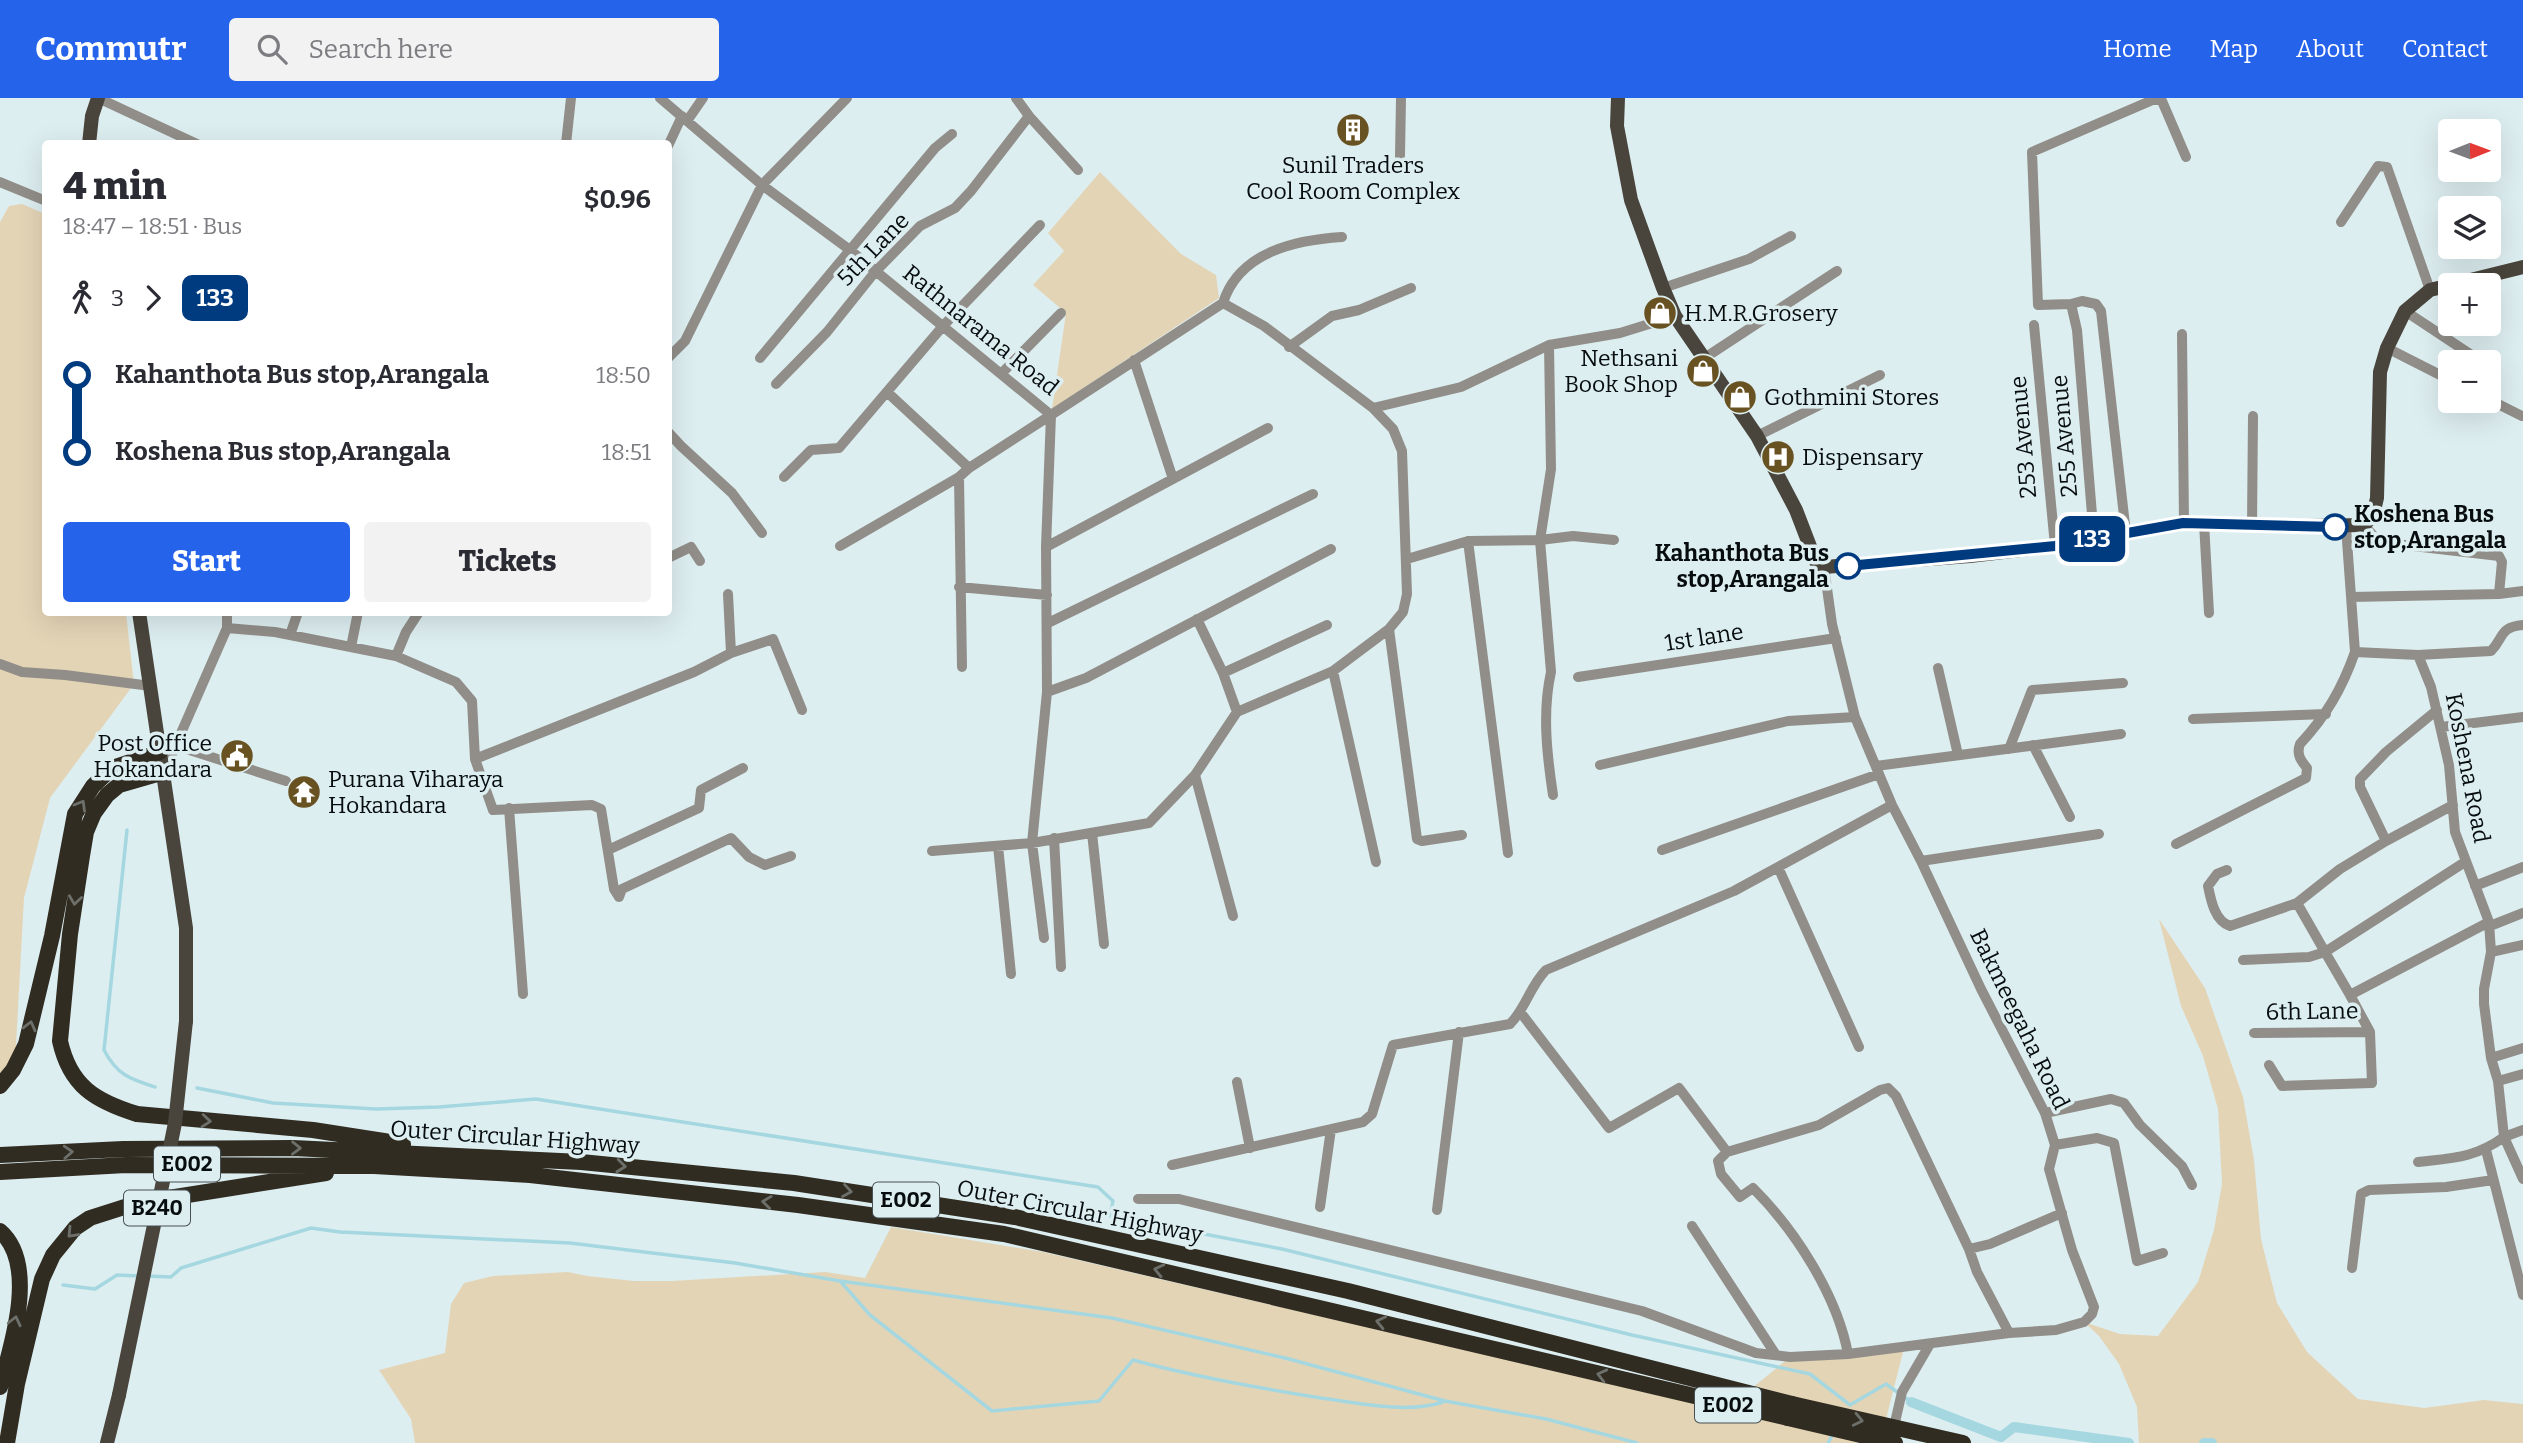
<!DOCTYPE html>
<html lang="en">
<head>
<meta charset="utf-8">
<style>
	body { margin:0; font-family:Bitter,serif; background:#f2f2f3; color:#2b2b33; height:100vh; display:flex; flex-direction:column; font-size:26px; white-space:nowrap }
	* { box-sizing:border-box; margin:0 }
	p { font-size:23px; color:#7c7c81 }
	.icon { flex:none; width:38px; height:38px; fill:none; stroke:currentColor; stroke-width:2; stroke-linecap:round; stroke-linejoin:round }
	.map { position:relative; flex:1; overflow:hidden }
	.details { position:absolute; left:42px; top:42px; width:630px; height:476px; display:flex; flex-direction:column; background:#fff; border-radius:7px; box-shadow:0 7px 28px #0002 }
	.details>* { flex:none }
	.badge { padding:0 14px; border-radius:10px; font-size:24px; line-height:46px }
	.needle { width:46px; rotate:89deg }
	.fabs { position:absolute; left:2438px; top:21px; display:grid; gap:14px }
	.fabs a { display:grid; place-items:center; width:63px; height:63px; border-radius:7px; background:#fff; box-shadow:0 7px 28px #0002; font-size:35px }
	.map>.badge { position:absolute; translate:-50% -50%; box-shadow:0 0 0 4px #fff }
	.legs { display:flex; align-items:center; gap:10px; height:77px; padding:0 21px; font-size:23px }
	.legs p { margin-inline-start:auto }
	.overview { display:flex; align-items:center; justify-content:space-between; height:119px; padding:0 21px }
	h1 { font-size:38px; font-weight:800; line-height:52px }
	.button { display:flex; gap:14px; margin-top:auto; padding:14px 21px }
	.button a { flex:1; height:80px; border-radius:7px; background:#2563eb; color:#fff; font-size:28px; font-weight:800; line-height:80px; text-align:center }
	.button a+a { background:#f2f2f3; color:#2b2b33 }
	ul { padding:0 21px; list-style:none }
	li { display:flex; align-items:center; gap:24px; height:77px; font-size:26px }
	li i { display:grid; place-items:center; width:10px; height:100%; margin:0 9px; background:currentColor }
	li i::after { content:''; width:18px; height:18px; margin:-9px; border:5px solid; border-radius:50%; background:#fff }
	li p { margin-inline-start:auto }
	li:first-child i { background:linear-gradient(#0000 50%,currentColor 0) }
	li:last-child i { background:linear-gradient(currentColor 50%,#0000 0) }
	header { display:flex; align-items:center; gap:42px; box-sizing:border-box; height:98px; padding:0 35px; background:#2563eb; color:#fff }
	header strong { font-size:33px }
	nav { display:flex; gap:38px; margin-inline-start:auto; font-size:24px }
	.search { width:490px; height:63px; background:#f2f2f3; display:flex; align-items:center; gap:18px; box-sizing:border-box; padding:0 24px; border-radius:7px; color:#7c7c81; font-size:26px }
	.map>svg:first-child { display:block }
	.green { fill:#e4d4b6 }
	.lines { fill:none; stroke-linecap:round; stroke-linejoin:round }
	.stream { stroke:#a5d7e0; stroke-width:3.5 }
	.canal { stroke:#a5d7e0; stroke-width:10 }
	.minor { stroke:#918e89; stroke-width:10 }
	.major { stroke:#49453c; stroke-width:14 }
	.highway { stroke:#312c22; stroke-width:16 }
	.major-bridge { stroke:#49453c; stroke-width:14 }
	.highway-bridge { stroke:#312c22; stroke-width:16 }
	.oneway { stroke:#6d706a }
	.line-1-casing { stroke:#fff; stroke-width:16 }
	.line-1 { stroke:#003b80; stroke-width:10 }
	.stop-1-dot { fill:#fff; stroke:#003b80; stroke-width:3.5 }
	.labels { text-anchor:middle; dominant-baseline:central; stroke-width:7; stroke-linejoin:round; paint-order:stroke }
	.shield { fill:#ddeef1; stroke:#475052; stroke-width:2 }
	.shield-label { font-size:21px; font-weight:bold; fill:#070d0e }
	.poi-label { font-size:23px; fill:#070d0e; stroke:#ddeef1; text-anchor:start }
	.street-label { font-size:23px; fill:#070d0e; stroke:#ddeef1 }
	.stop-label { font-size:23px; font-weight:bold; fill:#070d0e; stroke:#ddeef1; text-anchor:start }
</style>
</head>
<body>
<header>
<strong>Commutr</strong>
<div class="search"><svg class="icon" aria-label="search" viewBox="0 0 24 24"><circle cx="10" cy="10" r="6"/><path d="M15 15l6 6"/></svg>Search here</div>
<nav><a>Home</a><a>Map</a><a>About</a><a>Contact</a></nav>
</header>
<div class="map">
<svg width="2523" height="1345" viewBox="0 0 2523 1345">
	<rect width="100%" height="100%" fill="#ddeef1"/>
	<path class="green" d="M1100,74L1181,156L1216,177L1219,200L1052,311L1066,215L1033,187L1064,153L1048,135Z
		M22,106L45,116L46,514L126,515L134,586L50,700L24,800L14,984L0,991V124L9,108Z
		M2159,821L2205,890L2243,999L2254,1062L2261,1141L2277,1205L2307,1254L2358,1301L2424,1310L2484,1302L2523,1306V1345H2139L2137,1309L2119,1266L2099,1238L2084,1224L2120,1236L2158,1238L2198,1184L2214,1132L2222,1086L2218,1011L2203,958L2181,908Z
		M891,1129L1043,1154L1725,1312L1790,1259L1904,1250L1880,1345H415L411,1321L379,1272L445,1255L451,1206L464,1185L493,1178L568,1174L587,1178L634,1183H672L825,1174L865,1180Z"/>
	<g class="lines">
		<path class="stream" d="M127,732L104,952C117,977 130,981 155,989
			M197,990L273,1005L376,1011L439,1009L536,1001L1098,1089L1113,1103L1110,1118L1282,1151L1632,1237L1810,1276L1850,1307L1886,1286L1911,1304
			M146,1178L171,1179L181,1170L311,1130L340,1134L570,1145L735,1165L840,1183L1112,1220L1285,1260L1445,1303L1546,1321L1637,1345
			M841,1184L870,1217L992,1313L1099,1303L1133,1262C1195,1279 1258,1290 1321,1300C1358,1305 1408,1316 1443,1304
			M63,1187L95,1191L117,1177L139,1178
			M1828,1345L1833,1336"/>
		<path class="canal" d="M1911,1304L2001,1339L2014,1329L2129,1345
			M2204,1345H2212"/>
		<path class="minor" d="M98,0L197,46
			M660,0L762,87L850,152L1051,317L1223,205L1264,228L1373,310L1461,289L1549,247L1620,235L1675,218
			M1016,0L1029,18L1078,72
			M687,23L703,0
			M566,46L571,0
			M668,48L682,18
			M1400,58L1401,0
			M0,84L46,103
			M2341,124L2378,68L2387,69L2430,192
			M1663,190L1749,161L1791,138
			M1223,205C1239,154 1295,142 1342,139
			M2071,206L2082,203L2096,206L2101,213L2126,436
			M2405,213L2482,264
			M2034,227L2055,448
			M2182,236L2184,425
			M1549,247L1551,371L1540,442L1551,574C1542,614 1547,657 1553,697
			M1289,249L1332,218L1359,212L1411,190
			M2387,250L2450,282
			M668,260L685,243L762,87L847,0
			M760,260L935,50L952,36
			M1703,261L1837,173
			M1134,262L1173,381
			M2488,268L2495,272
			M1001,276L1061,215
			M776,286L827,234L875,174L920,128L955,110L971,93L1029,18
			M887,294L969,370
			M2488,301L2522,318
			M668,334L681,348L732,395L762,435
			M1757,338L1880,277
			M784,379L811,352L839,350L943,228L1040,127
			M959,379L962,569
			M2204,425L2209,515
			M2252,427L2253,318
			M2364,427L2379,444L2499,458L2502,464L2499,496
			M2346,429L2355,554L2418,557L2431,589L2449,667L2455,734L2489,824L2491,854L2484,891V906L2491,960L2498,983L2504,1039L2523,1032
			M2094,441L2077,232L2071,206L2038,207L2032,54L2155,1L2162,3L2186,59
			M1468,443L1508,755
			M840,448L959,379L969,370L1051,317L1046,449L1047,594L1032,745L1044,840
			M1046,449L1268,330
			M668,460L691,449L700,463
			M1407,461L1468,443L1540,442L1573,438L1614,442
			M959,489L1047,497
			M728,496L731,555
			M2351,499L2499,496L2523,493
			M1197,521L1223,575L1327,527
			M1048,525L1313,396
			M227,530L275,534L396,558L406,534L419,514
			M1389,531L1417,741L1422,743L1462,737
			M290,537L298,514
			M351,549L358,514
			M2418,557L2491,553C2504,540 2499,529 2523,527
			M396,558L456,584L472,603L475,661L694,574L731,555L773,541L802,612
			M0,566L22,574L65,577L151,588
			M1938,570L1958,657
			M1333,573L1376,764
			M1223,575L1237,614
			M1578,579L1836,540
			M1047,594L1086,580L1331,451
			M2193,621L2326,616
			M2441,629L2523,619
			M2033,647L2070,719
			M177,648L286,683
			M2009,651L2032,592L2123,585
			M475,661L493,712L592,707L601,711L614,791L619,799L622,791L731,740L749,759L765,767L791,758
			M1600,667L1788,623L1855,619
			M1876,668L2121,636
			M164,674L227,530V514
			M1195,677L1233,818
			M509,710L523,896
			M1092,735L1104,846
			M1054,740L1061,869
			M2386,743L2360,689V681L2386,654L2437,612
			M2176,746L2306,680L2307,670C2301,663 2296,656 2300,646C2326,618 2342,591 2355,554
			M998,748L1011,876
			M608,752L699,710L701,692L743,670
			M1662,752L1879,676
			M932,753L1032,745L1149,725L1195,677L1237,614L1333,573L1389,531L1403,514L1407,496L1402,353L1393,331L1373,310
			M1921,763L2099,736
			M1778,769L1859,949
			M2227,772L2217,776L2208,788C2211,803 2215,823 2230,828L2297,805L2340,771L2386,743L2453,707
			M2475,788L2523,769
			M2297,805L2325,854L2465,764
			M2490,828L2523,815
			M2491,854L2523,847
			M2243,862L2309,859L2325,854L2350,897L2489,824
			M1521,915L1609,1030L1679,990L1727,1054
			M2254,935L2370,934
			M2491,960L2523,950
			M2269,967L2282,988L2372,985L2370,934L2350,897
			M2498,983L2523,976
			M1237,984L1250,1050
			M2045,1015L2111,1001L2124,1005L2140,1027L2182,1068L2192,1087
			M2055,1047L2097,1040L2114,1045L2137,1163L2163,1155
			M2486,1052L2523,1197
			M2418,1064C2453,1060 2475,1060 2504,1039L2523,1081
			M1172,1067L1363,1024L1372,1016L1393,947L1510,926C1526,910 1530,888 1546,872L1734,793L1892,707
			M1138,1101H1179L1642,1213L1756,1255L1790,1259L1848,1256L2009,1235L2056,1232L2084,1224L2092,1216L2094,1209L2072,1152L2049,1071L2055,1047L2045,1015L1981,891L1921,763L1892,707L1855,619L1832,526L1824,469
			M1320,1109L1331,1031
			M1437,1112L1459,934
			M1692,1128L1776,1257
			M1969,1151L1977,1174L2009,1235
			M2352,1170L2361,1096L2369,1092L2446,1089L2493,1082
			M1848,1256C1837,1197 1795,1132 1753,1090L1740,1099L1721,1076L1718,1063L1727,1054L1819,1027L1880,992L1888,990L1896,998L1969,1151L1990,1146L2062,1115
			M1893,1333L1902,1294L1930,1246"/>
		<path class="major" d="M1618,0L1617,28L1631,102L1663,190L1675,218L1757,338L1796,412L1816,464L1824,469L1970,458L2055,448L2184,425L2304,428L2364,427L2373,417L2377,400L2380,274L2387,250L2405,213L2430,192L2523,169
			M89,46L92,18L98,0
			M139,514L186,830V923
			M107,1345L119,1297"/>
		<path class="highway" d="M164,674L119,687L107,697L94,715L86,734L82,758L70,836L60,943C70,988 95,1003 137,1016L313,1032L403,1046
			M0,988L13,972L26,946L52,838L75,716L93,688L112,670L160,654
			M0,1057L123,1051L293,1050L581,1064L794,1085L1015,1119L1348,1193L1792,1306
			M0,1074L126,1067L374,1068L530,1077L798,1107L1004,1136L1788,1320
			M0,1133C38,1166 12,1247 0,1289
			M7,1345L17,1286L42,1181L53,1157L75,1130L90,1120L137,1105L326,1075"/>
		<path class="major-bridge" d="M119,1297L175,1025L186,923"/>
		<path class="highway-bridge" d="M1792,1306L1963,1345
			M1788,1320L1895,1345"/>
	</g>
	<defs><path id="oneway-chevron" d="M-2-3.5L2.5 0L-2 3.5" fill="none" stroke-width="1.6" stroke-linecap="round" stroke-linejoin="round" transform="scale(1.75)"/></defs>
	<g class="oneway">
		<use href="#oneway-chevron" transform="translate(81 707) rotate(-60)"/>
		<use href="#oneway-chevron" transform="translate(75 802) rotate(98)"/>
		<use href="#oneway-chevron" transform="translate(30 928) rotate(-76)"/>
		<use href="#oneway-chevron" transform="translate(206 1023) rotate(5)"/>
		<use href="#oneway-chevron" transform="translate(296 1050) rotate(1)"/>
		<use href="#oneway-chevron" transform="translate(68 1054) rotate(-3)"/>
		<use href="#oneway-chevron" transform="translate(621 1068) rotate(6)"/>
		<use href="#oneway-chevron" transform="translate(847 1093) rotate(9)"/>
		<use href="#oneway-chevron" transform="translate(767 1104) rotate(-173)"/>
		<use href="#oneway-chevron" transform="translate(72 1135) rotate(134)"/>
		<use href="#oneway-chevron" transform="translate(1159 1172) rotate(-167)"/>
		<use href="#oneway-chevron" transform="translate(15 1223) rotate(-77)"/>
		<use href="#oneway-chevron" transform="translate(1381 1224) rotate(-167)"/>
		<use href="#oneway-chevron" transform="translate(1602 1277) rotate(-166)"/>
		<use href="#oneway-chevron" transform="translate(1858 1322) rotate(13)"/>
	</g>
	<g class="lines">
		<g class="line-1-casing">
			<path id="line-1" d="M1848,468L2055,448L2183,425L2335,429"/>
		</g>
		<use href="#line-1" class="line-1"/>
	</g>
	<defs>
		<g id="building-disc" transform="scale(1.75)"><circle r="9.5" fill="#685221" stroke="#ddeef1"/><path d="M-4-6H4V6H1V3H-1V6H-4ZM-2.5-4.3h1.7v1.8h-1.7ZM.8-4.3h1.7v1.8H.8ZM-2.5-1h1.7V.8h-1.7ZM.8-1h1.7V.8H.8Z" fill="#fff"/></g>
		<g id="shop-disc" transform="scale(1.75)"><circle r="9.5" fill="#685221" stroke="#ddeef1"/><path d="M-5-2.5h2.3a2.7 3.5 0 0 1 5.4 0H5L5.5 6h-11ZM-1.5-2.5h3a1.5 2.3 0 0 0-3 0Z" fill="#fff"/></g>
		<g id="hospital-disc" transform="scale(1.75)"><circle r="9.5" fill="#685221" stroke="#ddeef1"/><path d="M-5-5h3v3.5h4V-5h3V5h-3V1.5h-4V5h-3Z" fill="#fff"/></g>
		<g id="civic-disc" transform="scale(1.75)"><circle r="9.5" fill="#685221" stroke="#ddeef1"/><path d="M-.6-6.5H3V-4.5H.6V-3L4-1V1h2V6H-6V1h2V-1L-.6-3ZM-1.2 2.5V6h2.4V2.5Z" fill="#fff"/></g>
		<g id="temple-disc" transform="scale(1.75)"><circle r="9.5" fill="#685221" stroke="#ddeef1"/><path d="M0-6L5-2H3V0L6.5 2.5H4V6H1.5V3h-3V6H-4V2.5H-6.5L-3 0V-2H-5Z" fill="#fff"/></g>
	</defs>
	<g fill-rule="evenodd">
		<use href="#building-disc" x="1353" y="32"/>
		<use href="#shop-disc" x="1660" y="215"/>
		<use href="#shop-disc" x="1703" y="273"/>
		<use href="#shop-disc" x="1740" y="299"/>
		<use href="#hospital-disc" x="1778" y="359"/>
		<use href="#civic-disc" x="237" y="658"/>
		<use href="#temple-disc" x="304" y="694"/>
	</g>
	<g class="stop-1-dot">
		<circle cx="2335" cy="429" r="12"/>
		<circle cx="1848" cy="468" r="12"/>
	</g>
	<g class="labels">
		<g class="shield">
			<rect x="154" y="1048.5" width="66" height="35" rx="5"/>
			<rect x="873" y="1084.5" width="66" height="35" rx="5"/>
			<rect x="124" y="1092.5" width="66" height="35" rx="5"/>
			<rect x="1695" y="1289.5" width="66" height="35" rx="5"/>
		</g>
		<g class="shield-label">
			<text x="187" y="1066">E002</text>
			<text x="906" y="1102">E002</text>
			<text x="157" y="1110">B240</text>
			<text x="1728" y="1307">E002</text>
		</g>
		<g class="poi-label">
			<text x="1353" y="67" text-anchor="middle">Sunil Traders<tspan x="1353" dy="26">Cool Room Complex</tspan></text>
			<text x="1684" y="215">H.M.R.Grosery</text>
			<text x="1678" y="260" text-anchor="end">Nethsani<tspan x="1678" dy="26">Book Shop</tspan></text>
			<text x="1764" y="299">Gothmini Stores</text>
			<text x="1802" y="359">Dispensary</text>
			<text x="212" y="645" text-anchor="end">Post Office<tspan x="212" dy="26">Hokandara</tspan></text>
			<text x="328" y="681">Purana Viharaya<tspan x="328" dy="26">Hokandara</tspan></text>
		</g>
		<g class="street-label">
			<text transform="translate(873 151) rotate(-46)">5th Lane</text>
			<text transform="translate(981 232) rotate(39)">Rathnarama Road</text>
			<text transform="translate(2064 338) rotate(-95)">255 Avenue</text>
			<text transform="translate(2023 339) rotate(-95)">253 Avenue</text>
			<text transform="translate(1704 539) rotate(-9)">1st lane</text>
			<text transform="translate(2468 670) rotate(79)">Koshena Road</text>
			<text transform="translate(2312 913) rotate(-1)">6th Lane</text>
			<text transform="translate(2020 921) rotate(64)">Bakmeegaha Road</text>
			<text transform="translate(515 1039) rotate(4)">Outer Circular Highway</text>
			<text transform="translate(1080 1113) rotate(11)">Outer Circular Highway</text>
		</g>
		<g class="stop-label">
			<text x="2354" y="416">Koshena Bus<tspan x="2354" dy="26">stop,Arangala</tspan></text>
			<text x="1829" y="455" text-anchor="end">Kahanthota Bus<tspan x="1829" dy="26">stop,Arangala</tspan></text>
		</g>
	</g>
</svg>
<div class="fabs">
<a><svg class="needle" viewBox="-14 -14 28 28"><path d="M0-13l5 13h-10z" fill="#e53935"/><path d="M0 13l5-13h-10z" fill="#7c7c81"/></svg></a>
<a><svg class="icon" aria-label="layers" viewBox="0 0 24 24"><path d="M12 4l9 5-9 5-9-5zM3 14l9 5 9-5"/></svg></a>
<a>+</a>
<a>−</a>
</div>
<b class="badge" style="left:2092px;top:441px;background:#003b80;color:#fff">133</b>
<section class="details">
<div class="overview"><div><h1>4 min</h1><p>18:47 – 18:51 · Bus</p></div><b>$0.96</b></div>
<div class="legs"><svg class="icon" aria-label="walk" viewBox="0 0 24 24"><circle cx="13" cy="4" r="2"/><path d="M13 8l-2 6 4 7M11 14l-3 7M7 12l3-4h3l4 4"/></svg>3<svg class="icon" aria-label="forward" viewBox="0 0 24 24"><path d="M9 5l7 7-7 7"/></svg><b class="badge" style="background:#003b80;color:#fff">133</b></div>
<ul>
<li><i style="color:#003b80"></i><b>Kahanthota Bus stop,Arangala</b><p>18:50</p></li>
<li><i style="color:#003b80"></i><b>Koshena Bus stop,Arangala</b><p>18:51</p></li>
</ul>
<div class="button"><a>Start</a><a>Tickets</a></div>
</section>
</div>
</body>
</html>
